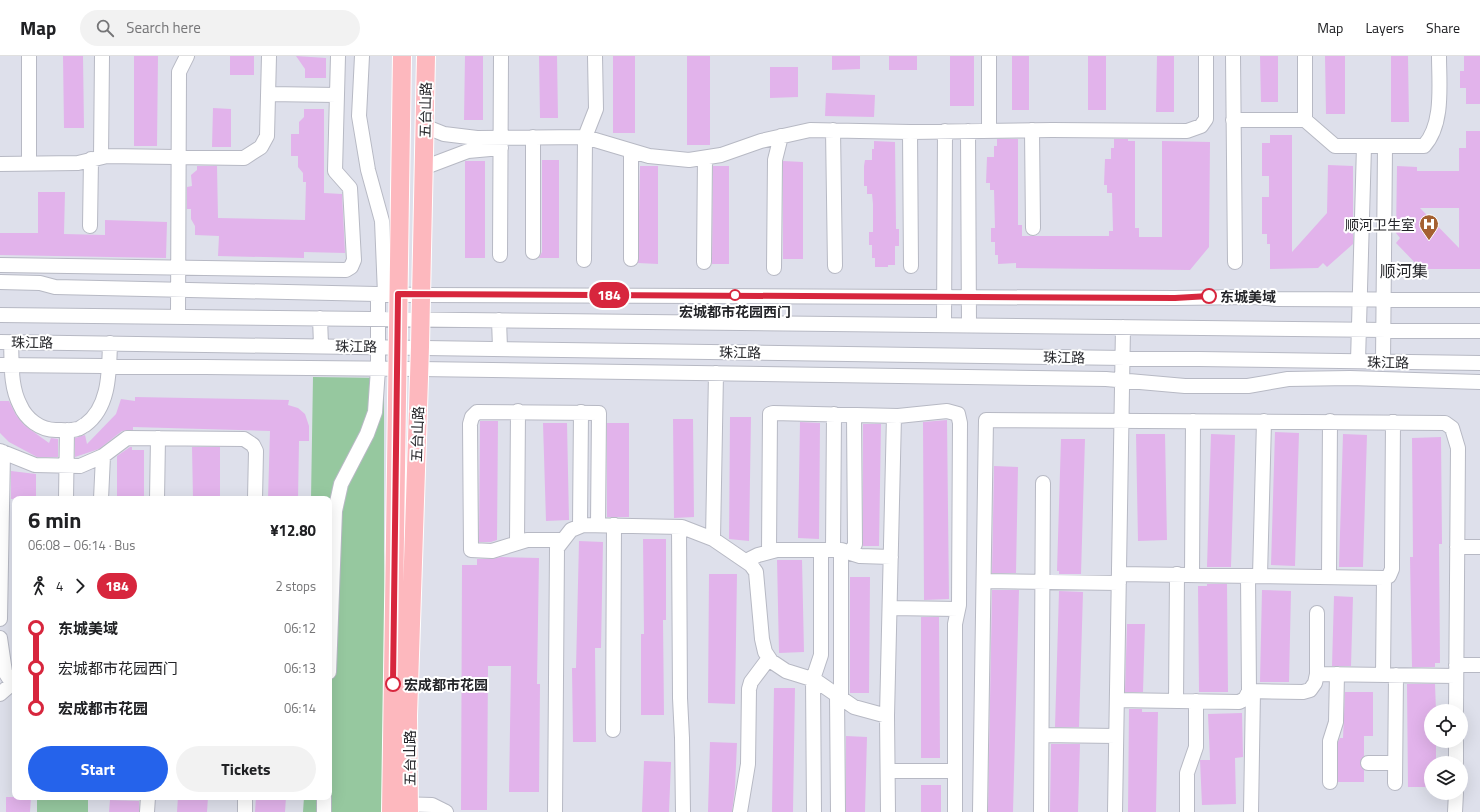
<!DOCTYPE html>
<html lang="en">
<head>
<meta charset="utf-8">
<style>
	body { margin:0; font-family:"Titillium Web","Noto Sans SC",sans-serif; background:#f2f2f2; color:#202124; height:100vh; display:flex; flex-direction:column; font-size:15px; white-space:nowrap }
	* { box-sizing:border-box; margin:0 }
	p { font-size:13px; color:#757577 }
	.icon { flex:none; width:22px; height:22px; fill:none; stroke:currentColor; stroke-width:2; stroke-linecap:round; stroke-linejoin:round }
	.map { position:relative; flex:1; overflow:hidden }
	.details { position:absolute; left:12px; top:440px; width:320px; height:304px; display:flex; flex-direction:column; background:#fff; border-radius:8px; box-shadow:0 4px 16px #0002 }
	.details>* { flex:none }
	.badge { padding:0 8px; border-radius:13px; font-size:14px; line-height:26px }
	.tools { position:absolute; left:1424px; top:648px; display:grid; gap:8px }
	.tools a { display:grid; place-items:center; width:44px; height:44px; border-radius:50%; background:#fff; box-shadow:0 4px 16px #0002; font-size:20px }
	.map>.badge { position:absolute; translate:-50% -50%; box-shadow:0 0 0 2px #fff }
	.legs { display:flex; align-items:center; gap:6px; height:44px; padding:0 16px; font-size:13px }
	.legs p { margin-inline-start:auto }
	.summary { display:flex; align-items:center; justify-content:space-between; height:68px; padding:0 16px }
	h1 { font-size:22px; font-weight:700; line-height:30px }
	.primary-button { display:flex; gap:8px; margin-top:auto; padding:8px 16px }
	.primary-button a { flex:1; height:46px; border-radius:24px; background:#2563eb; color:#fff; font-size:16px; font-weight:700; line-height:46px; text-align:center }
	.primary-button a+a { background:#f2f2f2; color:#202124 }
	ul { padding:0 16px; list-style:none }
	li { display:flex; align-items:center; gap:14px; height:40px; font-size:15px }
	li i { display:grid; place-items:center; width:6px; height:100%; margin:0 5px; background:currentColor }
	li i::after { content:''; width:10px; height:10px; margin:-5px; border:3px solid; border-radius:50%; background:#fff }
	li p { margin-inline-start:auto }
	li:first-child i { background:linear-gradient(#0000 50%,currentColor 0) }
	li:last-child i { background:linear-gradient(currentColor 50%,#0000 0) }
	header { display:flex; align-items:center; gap:24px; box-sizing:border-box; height:56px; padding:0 20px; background:#fff; border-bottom:1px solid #e0e0e0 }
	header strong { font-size:19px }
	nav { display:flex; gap:22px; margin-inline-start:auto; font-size:14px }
	.search { width:280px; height:36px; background:#f2f2f2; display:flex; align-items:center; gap:10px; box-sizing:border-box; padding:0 14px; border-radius:22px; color:#757577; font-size:15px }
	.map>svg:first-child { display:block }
	.green { fill:#96c89f }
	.building { fill:#e2b3eb; fill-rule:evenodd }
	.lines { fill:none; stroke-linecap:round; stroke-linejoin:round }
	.minor-casing { stroke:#b7b9c4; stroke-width:16 }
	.major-casing { stroke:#fff; stroke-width:20 }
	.minor { stroke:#fff; stroke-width:14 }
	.major { stroke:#fdb8be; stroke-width:18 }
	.line-1-casing { stroke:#fff; stroke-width:9 }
	.line-1 { stroke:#d7263d; stroke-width:6 }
	.stop-1-dot { fill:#fff; stroke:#d7263d; stroke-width:2 }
	.labels { text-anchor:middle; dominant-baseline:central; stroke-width:4; stroke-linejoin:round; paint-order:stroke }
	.street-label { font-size:14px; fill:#242529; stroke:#fff }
	.poi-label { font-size:14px; fill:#242529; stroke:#fff; text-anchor:end }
	.stop-label { font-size:14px; font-weight:bold; fill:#242529; stroke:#fff; text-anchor:start }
	.quarter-label { font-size:16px; fill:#242529; stroke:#fff }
</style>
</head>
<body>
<header>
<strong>Map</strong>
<div class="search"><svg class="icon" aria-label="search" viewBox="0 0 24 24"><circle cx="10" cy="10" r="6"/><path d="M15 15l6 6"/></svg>Search here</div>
<nav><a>Map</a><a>Layers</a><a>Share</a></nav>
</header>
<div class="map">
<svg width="1480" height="756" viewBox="0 0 1480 756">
	<rect width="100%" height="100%" fill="#dee0eb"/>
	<path class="green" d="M313,321L384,322V495L386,572L383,756H303L304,741H329V443H311Z
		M37,741H88V756H37Z"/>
	<path class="building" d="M63,0H83L84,72H64Z
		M134,0H158L157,90H134Z
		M230,0H254V19H230Z
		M296,0L326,2V22H305V13Z
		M465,0H483V64H464Z
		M539,0H557L558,62H540Z
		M613,0H635V77H613Z
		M687,0H710V89H687Z
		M832,0H860V13L832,14Z
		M889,0H917V14H889Z
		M950,0H974V50H950Z
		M1012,0H1029V54H1012Z
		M1088,0H1106V54H1088Z
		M1157,0H1174V56H1156Z
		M1260,0H1278V46H1261Z
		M1325,0H1345V58H1326Z
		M1391,0H1408L1409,66H1391Z
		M1464,0H1480V48H1466V32H1460V15H1464Z
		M770,11H798V41L770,42Z
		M826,37L875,39L874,61L825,60Z
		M213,52L231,53V91H212Z
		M304,53H324V137L342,138L345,197L304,196V202L218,200L219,180L195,179V170L191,163V153H187V131L192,130L191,119L197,114V110H217L218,162L305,164L306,126H303V117L298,111V100H291V78H299V66L304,61Z
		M1466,75H1480V213H1421L1396,187L1400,182L1396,177L1397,110L1417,111V115H1459V92H1466ZM1420,152H1459V192Z
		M1270,79H1292V196L1327,157L1328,109L1353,110V188L1327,211L1323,207L1318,212L1270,213V188H1267V178H1262V141H1269V120H1262V87H1270Z
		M997,83H1018V169H1022V180H1109V175H1113L1112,137H1107V129H1104L1105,103H1111V92H1114V83H1128V85H1135V172H1139V181H1162V85L1210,86L1209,191L1190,214L1016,212V207L998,208V199H995V186H991V172H995L994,134H990V127H986L987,101H994V90H997Z
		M874,85L895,86L896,173H899V190H895V209H888V211H875V202H872V189H869V176H873V148L872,138H867V130H864V110L865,104H872V93H874Z
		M542,104H559V202H539L542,196Z
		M465,105H485V202H465Z
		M783,105L803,106V203H783Z
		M640,110H658V208L638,207Z
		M713,110H729V208H712Z
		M38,136H65L64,178L105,179V164L167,166L166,202L0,199V177H38Z
		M135,341L289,344L288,349L298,352L305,358L309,370V385H299L298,443H268L270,375L133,371V374L122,375L99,393L75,401V382L85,379L87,388L116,358L121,343L135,345Z
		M0,345H9L16,359L24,369L49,387L51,382L58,383V401H37L9,386L0,377Z
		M730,361H751L749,485L729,483Z
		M673,363H693L694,461L674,462Z
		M947,364L949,543L924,544L923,366Z
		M480,365H498L497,484L491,486H479Z
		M800,366L820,367L819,483L798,482Z
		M543,367H567L569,464L546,465Z
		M607,367H629V461H607Z
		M863,368H881L879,490H863Z
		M1275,376L1299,377L1295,510L1271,509Z
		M1136,378H1165L1167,484L1138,485Z
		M1211,378L1235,379L1231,511H1207Z
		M1343,378L1367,379L1363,511H1339Z
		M1441,381L1442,488H1439L1440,607H1435V611H1412L1410,501H1413L1412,382Z
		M1061,383H1085L1081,518H1059V515H1057Z
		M130,391H132V394H144V443H117V400Z
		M192,391H220V443H193Z
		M994,410L1018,411L1016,517H992Z
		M11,415L36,418V443H11Z
		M643,483H666V564H663L664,659H641V578H644Z
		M579,485L603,486L601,592H595L596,686H573L572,612H576Z
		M501,501L539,502L537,628H540L539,736H509L511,610H488L487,754H461L462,509H477V503H492Z
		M777,504H802L804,596L779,597Z
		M709,518H737L735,648L708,647Z
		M850,521H870L869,637H850Z
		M1207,528H1227L1228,636H1199L1198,530H1207Z
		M992,534H1019L1013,756H988Z
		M1262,534L1291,535L1289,626H1260Z
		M1059,535L1083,536L1079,671H1055Z
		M1334,540L1353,541L1351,610H1332Z
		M921,561H939L940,702H921Z
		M1127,568H1145L1143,636H1125Z
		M1407,628H1435L1436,655H1431V685H1436V707H1431V731H1408Z
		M774,632H795L793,756H772Z
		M1345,636H1373V680H1364V700L1360,707L1364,714V726H1338V686L1340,682H1343Z
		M1129,653H1142V656H1158L1156,756H1128Z
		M1242,657L1243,701L1235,702L1236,748L1202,749L1200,704H1210L1208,658Z
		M846,680L867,681L865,756H846Z
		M710,686L737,687L735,732L732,756H708Z
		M1051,688H1080L1078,756H1050Z
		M644,705L671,706L669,756H642Z
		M921,729H941V756H921Z
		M6,741H31L30,756H6Z
		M178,741H208L207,756H177Z
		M256,741H286L285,756H255Z
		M110,744L139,745V756H109Z"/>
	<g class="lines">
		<g class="minor-casing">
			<path id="minor" d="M29,0V107
				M362,0L359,60L368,114L382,165L385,238
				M989,0V75
				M1233,0L1235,206
				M1305,0V64
				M268,38L337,39
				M1233,64H1305L1335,90H1424C1444,68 1439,28 1439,0
				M424,70L444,78L477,82L585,81L649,100L689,104L721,99L761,85L810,74L910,76L1052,74L1187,75L1201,70L1206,63V0
				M833,74L835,210
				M1032,74L1033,172
				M968,75L969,269
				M910,76L911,210
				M533,81V196
				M101,101L102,0
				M0,108L78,107L107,100L244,102L261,91L267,80L269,0
				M423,112L468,95L501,92
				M90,170L91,103
				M500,199L501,0
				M631,203V95
				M584,204L585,81L596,53L595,0
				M704,206L705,102
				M0,209L346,214L351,211L354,204L350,132L335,115L338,0
				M774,212L775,104L781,80
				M0,226L40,227L55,231L421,239L1175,242L1253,241L1277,243L1480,244
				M0,259L1480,275
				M178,260L179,16L187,0
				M320,262L321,289
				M499,264L500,292
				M944,269L945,75
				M0,286L1480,307
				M11,286C12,307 10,330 20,349C26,363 40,374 56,374C62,374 71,375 77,373C80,373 82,370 85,369C110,351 109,315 110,287
				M1358,305L1364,90
				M1383,306L1385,91
				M0,309L419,313L1106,323L1185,330H1248L1288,323L1350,322L1480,326
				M0,395L35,409L80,410L103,400L127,382L244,383L253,389L256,395L255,443
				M66,443L67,374
				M101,443L103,400
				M157,443L158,382
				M580,470L581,356
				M679,471L680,642L682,682L683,756
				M713,483L716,317
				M562,484H527L492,495L471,494L470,368L472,361L477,356L599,357L598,469
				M517,486L518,355
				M1457,491H1480
				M833,494L834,358
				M841,494V642
				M769,495L770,358L773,357L898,360L947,355L958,358L960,367L959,549L955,568V756
				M851,497L855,488L854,359
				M746,505L758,499L777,494H841L860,500L891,501
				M1119,518L1384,522L1389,520L1392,513V506L1393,366
				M1192,519L1193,365
				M1260,520L1264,365
				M1329,521L1330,365
				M984,525L1119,527
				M890,552L958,553
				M0,563L3,396
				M0,582L5,616L12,627
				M1456,609H1480
				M329,616L335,455L341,428L367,378L375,356L378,313V238
				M1317,618L1456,620
				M1383,619L1384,522
				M1249,635L1303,636L1310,634L1315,627L1317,618V557
				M0,638L15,625
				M837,639L838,756
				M1117,644L1239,646L1245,643L1249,635L1248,520
				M1176,645L1177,518
				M613,674L614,469
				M1042,679L1116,680
				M1368,707H1395
				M1456,707V685
				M888,715H955
				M1330,726V685L1336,666L1337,618
				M1395,727L1396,619
				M398,748L432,749L446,756
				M147,756L148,741
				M245,756V741
				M324,756V741
				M555,756L557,492L571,474L583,469L682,471L713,483L751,509L756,516L762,583L765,596L771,605L786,615L815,624L854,651L887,660
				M740,756L748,708L749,633L751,626L769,602
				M814,756L813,623L821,599V494
				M888,756L887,660L894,360
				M980,756L986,364L1445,367L1452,372L1458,392L1456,655
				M1041,756L1043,427
				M1115,756L1123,271
				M1187,756V717L1196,691V645
				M1251,756L1253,635
				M1455,756L1456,737"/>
		</g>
		<g class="major-casing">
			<path id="major" d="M391,756L402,0
				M409,756L408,660L420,291L426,0"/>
		</g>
		<use href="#minor" class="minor"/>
		<use href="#major" class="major"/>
	</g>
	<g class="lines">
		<g class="line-1-casing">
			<path id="line-1" d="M393,628L398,238L1175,242L1209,240"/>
		</g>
		<use href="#line-1" class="line-1"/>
	</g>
	<defs>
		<g id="hospital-pin" transform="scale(1)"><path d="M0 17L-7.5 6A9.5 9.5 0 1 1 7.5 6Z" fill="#a46031" stroke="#fff"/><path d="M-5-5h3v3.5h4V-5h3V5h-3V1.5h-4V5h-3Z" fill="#fff"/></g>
	</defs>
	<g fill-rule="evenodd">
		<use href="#hospital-pin" x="1429" y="168"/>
	</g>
	<g class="stop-1-dot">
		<circle cx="735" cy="239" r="5"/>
		<circle cx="1209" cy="240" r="7"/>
		<circle cx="393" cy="628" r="7"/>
	</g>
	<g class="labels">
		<g class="street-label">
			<text transform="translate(425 54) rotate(-89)">五台山路</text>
			<text transform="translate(32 286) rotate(1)">珠江路</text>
			<text transform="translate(356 290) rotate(1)">珠江路</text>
			<text transform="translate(740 296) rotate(1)">珠江路</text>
			<text transform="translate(1064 301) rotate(1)">珠江路</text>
			<text transform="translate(1388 306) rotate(1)">珠江路</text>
			<text transform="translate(417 378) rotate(-88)">五台山路</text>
			<text transform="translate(409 702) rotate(-90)">五台山路</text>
		</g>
		<g class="poi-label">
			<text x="1415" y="168">顺河卫生室</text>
		</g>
		<g class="stop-label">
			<text x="1220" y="240">东城美域</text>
			<text x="735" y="255" text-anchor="middle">宏城都市花园西门</text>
			<text x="404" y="628">宏成都市花园</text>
		</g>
		<g class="quarter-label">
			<text x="1404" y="215">顺河集</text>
		</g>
	</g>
</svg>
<div class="tools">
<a><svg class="icon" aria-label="locate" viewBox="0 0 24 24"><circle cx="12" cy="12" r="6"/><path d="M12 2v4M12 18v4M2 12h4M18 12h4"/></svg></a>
<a><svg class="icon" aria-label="layers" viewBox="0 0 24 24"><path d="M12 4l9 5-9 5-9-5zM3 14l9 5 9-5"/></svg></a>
</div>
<b class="badge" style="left:609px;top:239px;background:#d7263d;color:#fff">184</b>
<section class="details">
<div class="summary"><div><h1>6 min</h1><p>06:08 – 06:14 · Bus</p></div><b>¥12.80</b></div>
<div class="legs"><svg class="icon" aria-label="walk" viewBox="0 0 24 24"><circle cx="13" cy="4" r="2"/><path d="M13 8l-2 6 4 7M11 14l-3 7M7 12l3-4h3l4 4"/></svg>4<svg class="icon" aria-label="forward" viewBox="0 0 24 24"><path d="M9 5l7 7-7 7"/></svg><b class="badge" style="background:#d7263d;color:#fff">184</b><p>2 stops</p></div>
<ul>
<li><i style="color:#d7263d"></i><b>东城美域</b><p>06:12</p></li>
<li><i style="color:#d7263d"></i><span>宏城都市花园西门</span><p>06:13</p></li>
<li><i style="color:#d7263d"></i><b>宏成都市花园</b><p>06:14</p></li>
</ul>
<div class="primary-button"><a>Start</a><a>Tickets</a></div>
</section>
</div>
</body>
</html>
